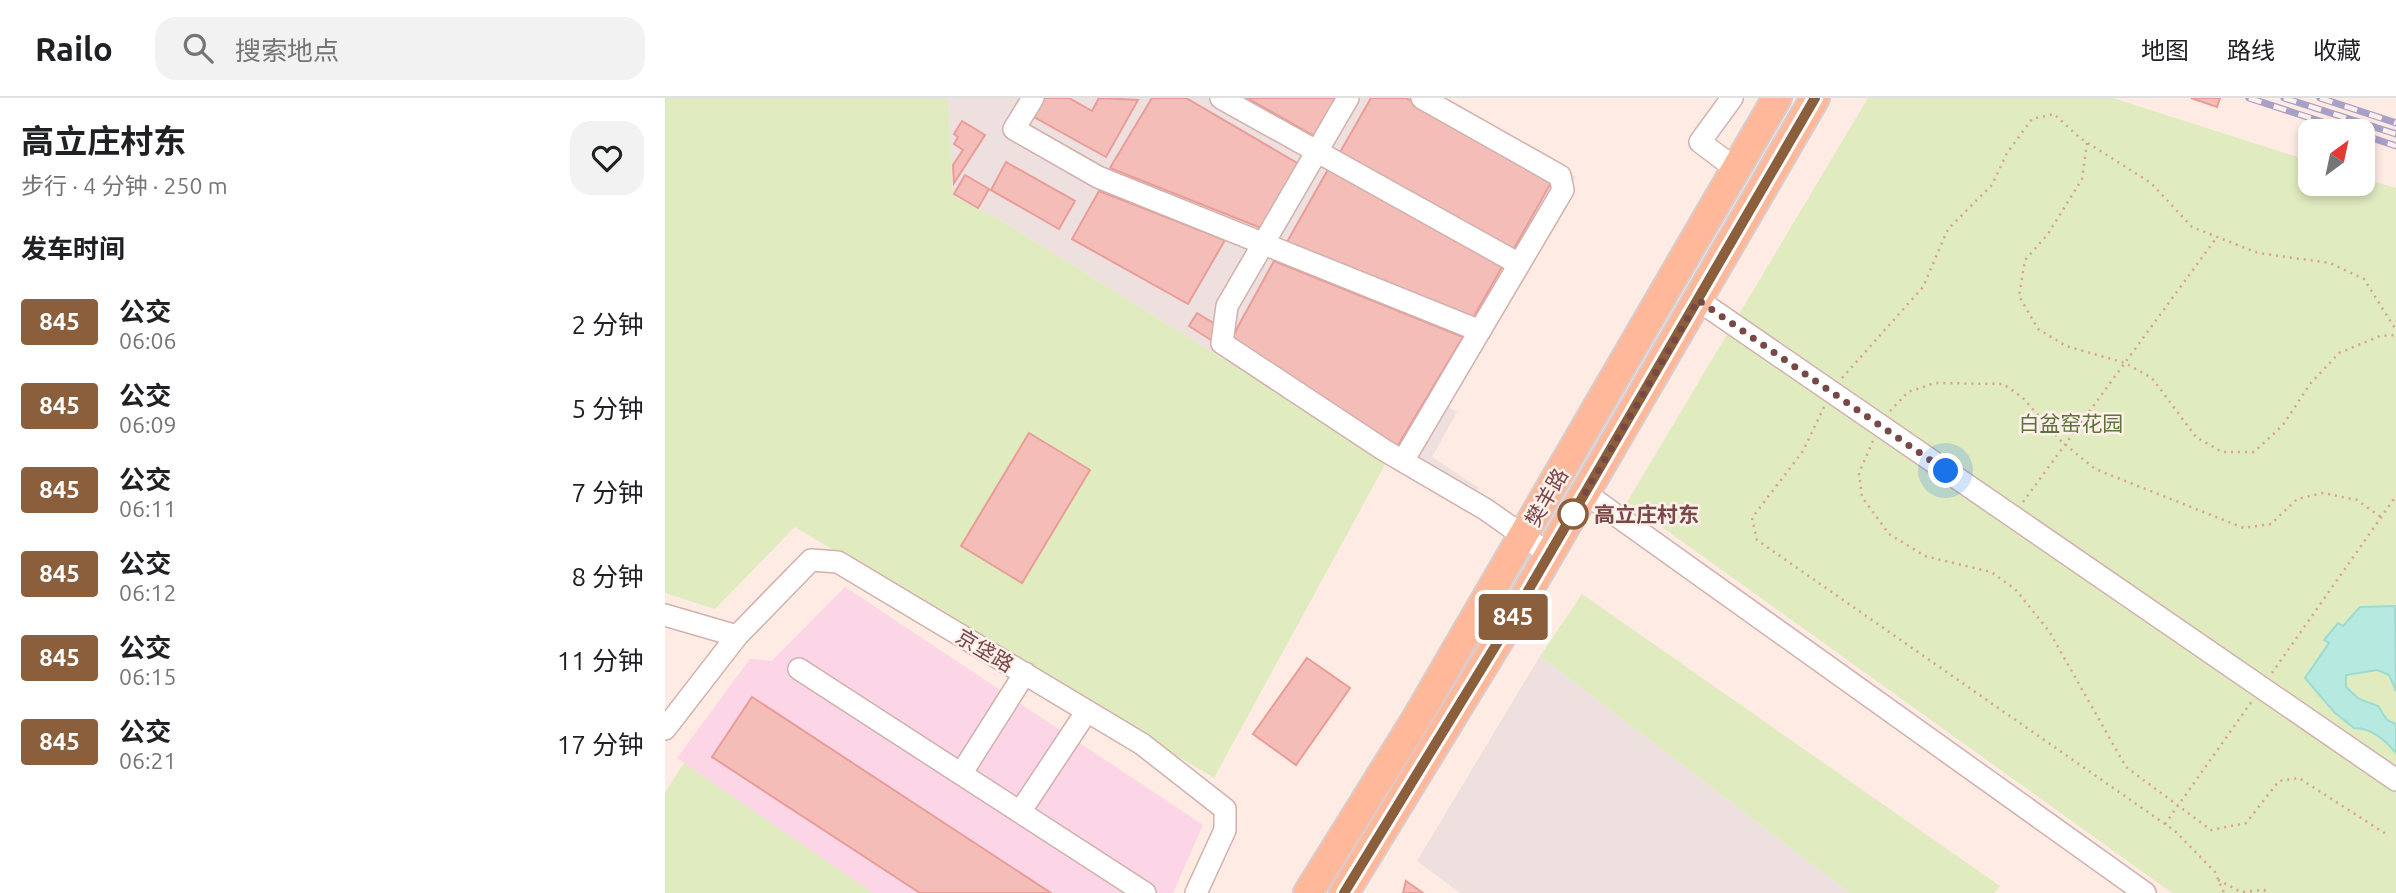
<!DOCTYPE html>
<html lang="zh">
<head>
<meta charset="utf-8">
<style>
	body { margin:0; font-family:Ubuntu,"Noto Sans SC",sans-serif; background:#f2f2f2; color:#202124; height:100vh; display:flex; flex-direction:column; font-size:26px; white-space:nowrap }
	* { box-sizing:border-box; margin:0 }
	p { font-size:23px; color:#757577 }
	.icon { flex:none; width:38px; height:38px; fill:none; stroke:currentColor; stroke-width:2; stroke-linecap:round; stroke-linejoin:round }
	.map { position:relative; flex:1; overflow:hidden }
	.drawer { display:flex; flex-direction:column; background:#fff; width:665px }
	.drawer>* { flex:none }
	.badge { padding:0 14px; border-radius:5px; font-size:24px; line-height:46px }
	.needle { width:46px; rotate:33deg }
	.buttons { position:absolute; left:1633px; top:21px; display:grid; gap:14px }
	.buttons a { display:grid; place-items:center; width:77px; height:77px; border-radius:14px; background:#fff; box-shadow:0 4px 10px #0003; font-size:35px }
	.you { position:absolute; width:35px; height:35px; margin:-18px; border:5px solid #fff; border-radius:50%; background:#1a73e8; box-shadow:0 0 0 10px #1a73e833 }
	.map>.badge { position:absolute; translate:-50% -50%; box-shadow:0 0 0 4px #fff }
	h2 { padding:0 21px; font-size:26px; line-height:63px }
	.round { display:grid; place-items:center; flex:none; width:74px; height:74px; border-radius:21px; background:#f2f2f2 }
	.summary { display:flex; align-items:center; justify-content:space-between; height:119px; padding:0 21px }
	h1 { font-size:33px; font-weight:700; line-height:52px }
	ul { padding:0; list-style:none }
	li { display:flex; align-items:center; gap:21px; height:84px; padding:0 21px }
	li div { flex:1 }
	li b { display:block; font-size:26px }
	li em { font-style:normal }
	li .badge { min-width:77px; font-weight:700; text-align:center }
	header { display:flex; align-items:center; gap:42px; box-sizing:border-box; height:98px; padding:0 35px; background:#fff; border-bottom:2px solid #e0e0e0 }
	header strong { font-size:33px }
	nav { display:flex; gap:38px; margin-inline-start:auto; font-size:24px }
	.search { width:490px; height:63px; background:#f2f2f2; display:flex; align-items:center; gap:18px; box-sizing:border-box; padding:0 24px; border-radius:21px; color:#757577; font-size:26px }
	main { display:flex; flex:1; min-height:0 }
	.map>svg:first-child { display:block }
	.industrial { fill:#ede0de }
	.medical { fill:#fcd5e7 }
	.green { fill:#e0ecc0 }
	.water { fill:#b6e9e0; stroke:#9bdbd1; stroke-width:2 }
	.building { fill:#f5bdb8; stroke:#e99c98; stroke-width:2 }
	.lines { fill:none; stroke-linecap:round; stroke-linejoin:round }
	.minor-casing { stroke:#d2b0ab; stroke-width:24 }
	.major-casing { stroke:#d9cccb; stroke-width:32 }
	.path { stroke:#da9f9b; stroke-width:2.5; stroke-dasharray:2 5; stroke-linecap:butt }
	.minor { stroke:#fff; stroke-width:21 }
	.major { stroke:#ffb899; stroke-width:28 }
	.rail-casing { stroke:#a9a0c8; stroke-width:7 }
	.rail { stroke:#fff0eb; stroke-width:4.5; stroke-dasharray:13; stroke-linecap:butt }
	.line-casing { stroke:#fff; stroke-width:16 }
	.line { stroke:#8b5e3c; stroke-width:10 }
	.walk { stroke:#784847; stroke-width:7; stroke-dasharray:0 12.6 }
	.stop-dot { fill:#fff; stroke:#8b5e3c; stroke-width:3.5 }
	.labels { text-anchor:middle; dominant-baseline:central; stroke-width:5; stroke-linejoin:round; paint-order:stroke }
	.park-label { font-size:21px; fill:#5c7339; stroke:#fff0eb }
	.street-label { font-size:21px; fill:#784847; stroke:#fff0eb }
	.stop-label { font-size:21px; font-weight:bold; fill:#784847; stroke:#fff0eb; text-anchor:start }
</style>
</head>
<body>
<header>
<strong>Railo</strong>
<div class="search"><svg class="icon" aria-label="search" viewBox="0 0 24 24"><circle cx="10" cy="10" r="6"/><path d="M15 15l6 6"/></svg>搜索地点</div>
<nav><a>地图</a><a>路线</a><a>收藏</a></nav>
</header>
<main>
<section class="drawer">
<div class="summary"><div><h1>高立庄村东</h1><p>步行 · 4 分钟 · 250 m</p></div><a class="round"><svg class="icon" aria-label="heart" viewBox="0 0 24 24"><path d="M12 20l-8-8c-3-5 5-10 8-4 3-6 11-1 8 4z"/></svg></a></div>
<h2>发车时间</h2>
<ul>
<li><span class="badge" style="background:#8b5e3c;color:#fff">845</span><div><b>公交</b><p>06:06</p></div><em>2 分钟</em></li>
<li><span class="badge" style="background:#8b5e3c;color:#fff">845</span><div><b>公交</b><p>06:09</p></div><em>5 分钟</em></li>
<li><span class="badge" style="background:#8b5e3c;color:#fff">845</span><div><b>公交</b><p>06:11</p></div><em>7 分钟</em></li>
<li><span class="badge" style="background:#8b5e3c;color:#fff">845</span><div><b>公交</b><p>06:12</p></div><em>8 分钟</em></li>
<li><span class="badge" style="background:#8b5e3c;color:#fff">845</span><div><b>公交</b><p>06:15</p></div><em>11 分钟</em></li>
<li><span class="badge" style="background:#8b5e3c;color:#fff">845</span><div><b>公交</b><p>06:21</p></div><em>17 分钟</em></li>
</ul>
</section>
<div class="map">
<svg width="1731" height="795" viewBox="0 0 1731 795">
	<rect width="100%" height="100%" fill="#feebe3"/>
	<path class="industrial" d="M283,0H772L911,79L776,305L792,314L767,359L814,390L801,408L722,363L332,120L288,98Z
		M875,558L1185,795H795L752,763Z"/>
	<path class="medical" d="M180,489L538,727L508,795H206L12,660L85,561L107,563Z"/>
	<path class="green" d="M0,0H283L288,98L332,120L722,363L549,680L130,429L50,511L0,495Z
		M1203,0H1448L1645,63V86H1698V80L1731,90V795H1507L962,404Z
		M917,496L1335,788L1329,795H1185L875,558Z
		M19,665L208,795H0V694Z"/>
	<path class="water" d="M1730,508L1731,593L1724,577L1712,572L1681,577V589L1694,601L1713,608L1722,622L1731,626V655C1720,642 1707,630 1689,630L1669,614L1640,580L1664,545L1659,542L1673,525L1678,528L1695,509Z"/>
	<path class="building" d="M379,0H404L427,13L434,0L473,2L441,59L369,19Z
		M487,0H521L634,66L596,130L445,70Z
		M582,0H672L651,39Z
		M706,0H741L887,83L847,154L674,56Z
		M1526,0H1555L1552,9Z
		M297,23L320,37L289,85L288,67L298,52L289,46L293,39L289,36Z
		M341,64L410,103L394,131L326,92Z
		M665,68L837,169L808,220L622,144Z
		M300,77L324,91L313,110L289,96Z
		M434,93L560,142L523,206L407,141Z
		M609,163L798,239L732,349L564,245Z
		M532,215L555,229L546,242L524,228Z
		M364,335L425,372L357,485L296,448Z
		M642,560L685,590L631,667L588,636Z
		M87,599L386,795H255L47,659Z
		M741,783L758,795H738Z"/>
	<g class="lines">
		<g class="minor-casing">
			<path id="minor" d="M368,0L349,31L433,79L815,233
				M556,0L854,166
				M683,0L562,208L557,245L719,352L820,411L884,456
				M1067,0L1035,44L1071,71
				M1033,202L1731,682
				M738,363L898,92L895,78L757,0
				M920,395L1480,795
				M0,517L72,538
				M134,571L480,795
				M0,631L72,538L146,462L173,464L477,646L560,711V732L531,795
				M296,676L360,575
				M355,714L422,613"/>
		</g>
		<g class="major-casing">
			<path id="major" d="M643,795L750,623L1112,0
				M679,795L839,534L1150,0"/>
		</g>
		<path class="path" d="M1422,45L1417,81L1383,136L1360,162L1354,198L1373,231L1401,248L1460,265L1487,280L1531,339L1557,354H1589L1618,327L1645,286L1674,255L1715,238L1731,237
			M1177,280L1258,189L1283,131L1327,87L1342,55L1367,21L1389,16L1415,40L1486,85L1527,129L1593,155L1665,165L1699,181L1731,232
			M1159,309L1138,353L1087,420L1092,442L1510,733L1550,774L1559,795
			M1225,313L1243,294L1270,285L1338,286L1357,299L1396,343L1430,371L1579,430L1606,426L1632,401L1658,395L1692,402L1716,419
			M1208,343L1194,375L1197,399L1224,436L1260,458L1326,474L1350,491L1384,533L1461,669L1546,732L1581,725L1614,683L1634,680L1724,738
			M1358,404L1552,139
			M1607,575L1731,398
			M1500,726L1587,603
			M1553,782L1576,794L1599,792L1603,795"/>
		<use href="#minor" class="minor"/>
		<use href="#major" class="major"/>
		<g class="rail-casing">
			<path id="rail" d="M1584,0L1685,33
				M1619,0L1731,36
				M1655,0L1731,25
				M1698,37L1731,48"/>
		</g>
		<use href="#rail" class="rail"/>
	</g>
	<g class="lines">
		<g class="line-casing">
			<path id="line" d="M679,795L839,534L1150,0"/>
		</g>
		<use href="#line" class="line"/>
		<path class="walk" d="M908,416L1033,202L1281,373"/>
	</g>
	<circle class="stop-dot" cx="908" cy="416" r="14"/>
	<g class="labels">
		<g class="park-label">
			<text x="1406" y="325">白盆窑花园</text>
		</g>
		<g class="street-label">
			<text transform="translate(881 399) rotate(-60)">樊羊路</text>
			<text transform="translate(320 552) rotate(31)">京垡路</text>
		</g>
		<g class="stop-label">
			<text x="929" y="416">高立庄村东</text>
		</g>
	</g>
</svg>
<div class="buttons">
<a><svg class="needle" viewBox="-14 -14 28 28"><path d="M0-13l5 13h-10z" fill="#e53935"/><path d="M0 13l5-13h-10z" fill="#757577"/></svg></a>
</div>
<div class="you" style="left:1281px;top:373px"></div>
<b class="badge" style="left:848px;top:519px;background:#8b5e3c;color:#fff">845</b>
</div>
</main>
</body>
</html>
